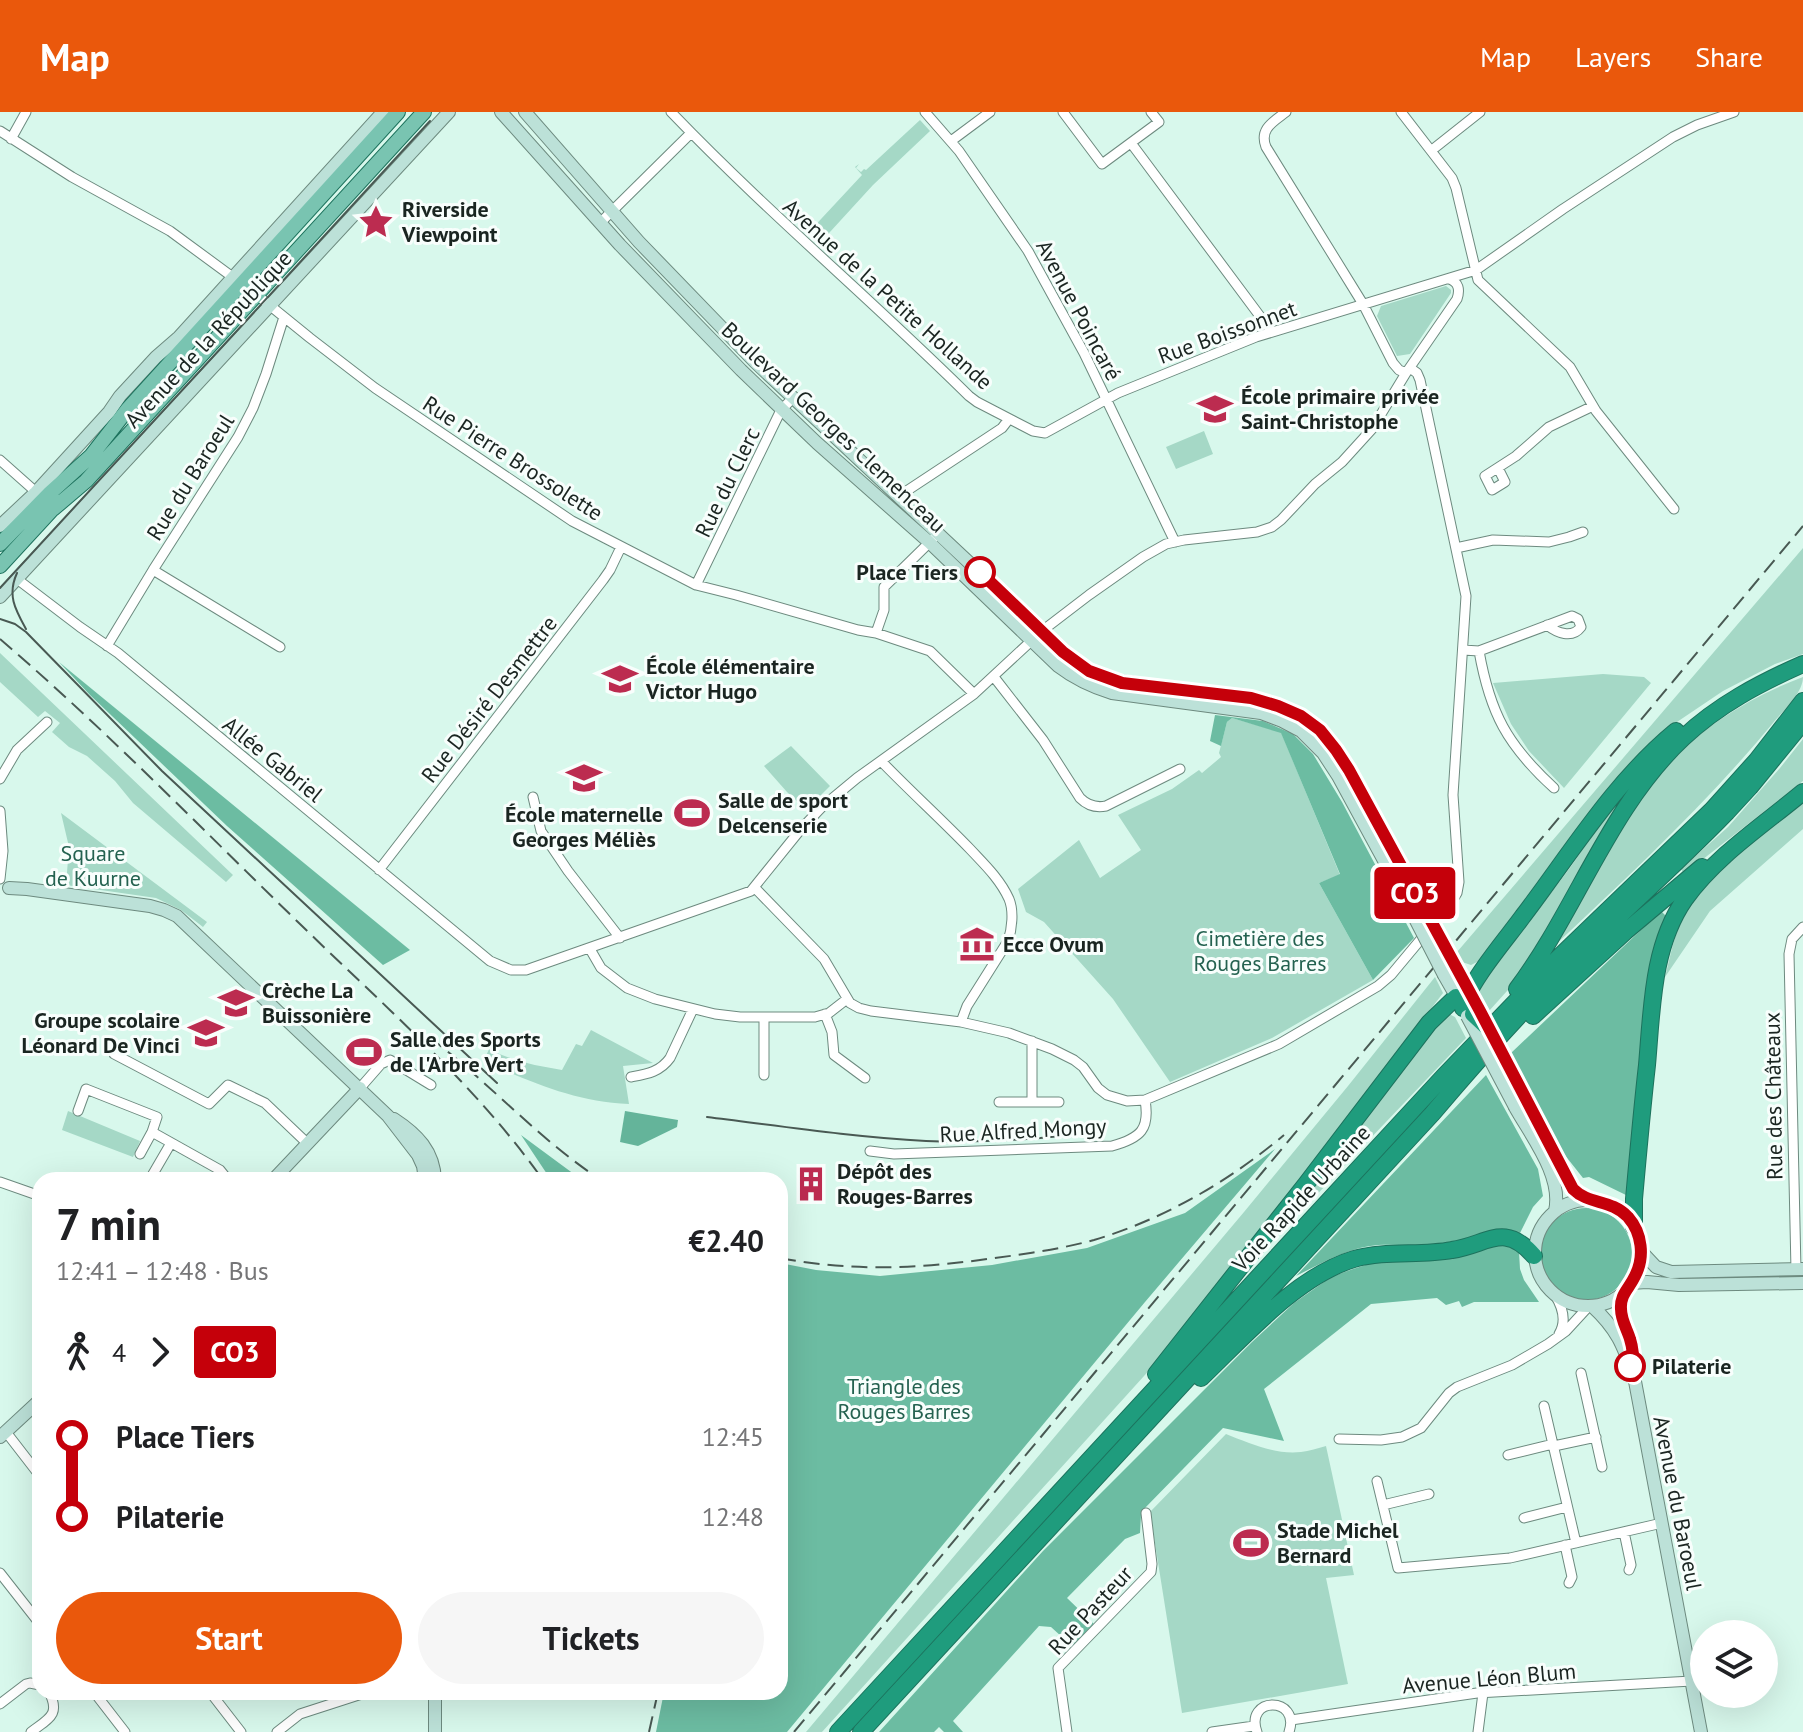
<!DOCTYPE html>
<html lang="en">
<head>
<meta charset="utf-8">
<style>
	body { margin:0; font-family:"PT Sans",sans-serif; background:#f6f6f6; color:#202124; height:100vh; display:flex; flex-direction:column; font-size:30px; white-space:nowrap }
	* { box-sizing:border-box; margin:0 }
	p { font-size:26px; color:#757577 }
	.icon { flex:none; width:44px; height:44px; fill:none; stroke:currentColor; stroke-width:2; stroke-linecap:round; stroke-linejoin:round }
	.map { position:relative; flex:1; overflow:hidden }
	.panel { position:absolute; left:32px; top:1060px; width:756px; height:528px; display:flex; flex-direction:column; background:#fff; border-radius:24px; box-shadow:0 8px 32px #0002 }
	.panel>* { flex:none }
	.badge { padding:0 16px; border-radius:6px; font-size:28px; line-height:52px }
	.buttons { position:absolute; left:1690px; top:1508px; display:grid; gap:16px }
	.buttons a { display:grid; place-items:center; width:88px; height:88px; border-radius:50%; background:#fff; box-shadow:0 8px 32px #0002; font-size:40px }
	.map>.badge { position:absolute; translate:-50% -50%; box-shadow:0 0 0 4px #fff }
	.legs { display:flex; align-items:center; gap:12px; height:88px; padding:0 24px; font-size:26px }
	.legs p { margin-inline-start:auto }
	.head { display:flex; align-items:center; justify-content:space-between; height:136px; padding:0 24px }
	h1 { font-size:44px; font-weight:700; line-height:60px }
	.button { display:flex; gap:16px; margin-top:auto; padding:16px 24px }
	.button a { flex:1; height:92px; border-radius:48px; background:#ea580c; color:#fff; font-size:32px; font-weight:700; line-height:92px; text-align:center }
	.button a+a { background:#f6f6f6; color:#202124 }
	ul { padding:0 24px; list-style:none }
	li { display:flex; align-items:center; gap:28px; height:80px; font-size:30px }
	li i { display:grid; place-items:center; width:12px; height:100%; margin:0 10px; background:currentColor }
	li i::after { content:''; width:20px; height:20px; margin:-10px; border:6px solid; border-radius:50%; background:#fff }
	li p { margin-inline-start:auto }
	li:first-child i { background:linear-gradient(#0000 50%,currentColor 0) }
	li:last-child i { background:linear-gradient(currentColor 50%,#0000 0) }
	header { display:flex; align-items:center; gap:48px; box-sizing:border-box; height:112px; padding:0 40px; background:#ea580c; color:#fff }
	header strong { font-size:38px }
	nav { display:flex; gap:44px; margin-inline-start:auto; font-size:28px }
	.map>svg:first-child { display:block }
	.green { fill:#a5d8c6 }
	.forest { fill:#6cbca2 }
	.water { fill:#64b49a }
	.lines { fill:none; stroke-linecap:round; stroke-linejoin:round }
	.street-casing { stroke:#6d8a7f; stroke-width:11 }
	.secondary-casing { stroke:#6d8a7f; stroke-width:14 }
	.primary-casing { stroke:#1d725d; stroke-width:16 }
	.highway-casing { stroke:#1d725d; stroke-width:18 }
	.street { stroke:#fff; stroke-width:9 }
	.secondary { stroke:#bce1d8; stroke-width:12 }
	.primary { stroke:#79c4b1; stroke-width:14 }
	.highway { stroke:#1f9c7d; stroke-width:16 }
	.tram { stroke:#495953; stroke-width:2 }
	.rail { stroke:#495953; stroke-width:2; stroke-dasharray:16 8; stroke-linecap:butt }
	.secondary-bridge-casing { stroke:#6d8a7f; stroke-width:14; stroke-linecap:butt }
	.highway-bridge-casing { stroke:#1d725d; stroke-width:18; stroke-linecap:butt }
	.secondary-bridge { stroke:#bce1d8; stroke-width:12 }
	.highway-bridge { stroke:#1f9c7d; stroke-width:16 }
	.line-1-casing { stroke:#fff; stroke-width:18 }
	.line-1 { stroke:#c5000a; stroke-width:12 }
	.stop-1-dot { fill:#fff; stroke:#c5000a; stroke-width:4 }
	.labels { text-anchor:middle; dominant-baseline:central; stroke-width:6; stroke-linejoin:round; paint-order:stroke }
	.poi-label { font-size:22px; font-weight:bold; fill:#1a2521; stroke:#f8fefc; text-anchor:start }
	.street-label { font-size:22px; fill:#1a2521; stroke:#f8fefc }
	.stop-label { font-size:22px; font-weight:bold; fill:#1a2521; stroke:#f8fefc; text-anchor:end }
	.park-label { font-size:22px; fill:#246250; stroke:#f8fefc }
</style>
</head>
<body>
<header>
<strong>Map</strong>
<nav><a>Map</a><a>Layers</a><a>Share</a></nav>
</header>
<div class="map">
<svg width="1803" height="1620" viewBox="0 0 1803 1620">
	<rect width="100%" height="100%" fill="#d8f8ec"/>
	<path class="green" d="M920,8L930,19L873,73L819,132L808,121L862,63L855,55L859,52L856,56L861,60L864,57L866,58Z
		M1446,174L1451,178V181L1410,242L1397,244L1377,204L1381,194Z
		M1204,319L1213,342L1176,357L1166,335Z
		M1803,436V542L1775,552L1723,579L1674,612L1599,690L1560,739L1479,849L1471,853L1462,850L1457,840Z
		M0,541L233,763L226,770L133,691L115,669L87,644L69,635L52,620L60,611L45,599L38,605L0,570Z
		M1603,562L1644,565L1651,571L1564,676L1529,639L1511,612L1493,571Z
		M1803,565C1803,581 1783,599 1773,611C1706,692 1630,763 1553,835C1572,802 1592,768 1611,735C1625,710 1639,684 1657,663C1697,618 1747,586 1803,565Z
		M1232,606L1281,620L1340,763L1319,771L1373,868L1272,926L1170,970L1113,887L1044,810L1026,800L1018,777L1079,728L1100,766L1141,738L1118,703L1172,677L1199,658L1202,661L1221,645L1219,641L1227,610Z
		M1803,627V669L1684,762L1681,757L1728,715L1780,656Z
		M791,634L830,674L806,698L787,680L764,654Z
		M1631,673L1537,839L1516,869L1489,899L1477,876C1509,835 1541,795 1572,753C1592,725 1607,698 1631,673Z
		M1803,691V717L1710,799L1665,865C1669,850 1672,833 1678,817C1701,760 1757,728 1803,691Z
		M61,701L207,810L203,815L181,798L156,786L66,773L69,735Z
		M1435,865L1443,881L1229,1162L1163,1243L822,1620H806L1244,1100L1348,974Z
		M1449,902L1455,905L1466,926L1244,1159L1434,914Z
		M591,918L653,951L623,954L629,992C574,989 533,971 484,949L489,937C512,949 537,954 562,958L576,932L582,934Z
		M68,999L140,1029L133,1045L62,1018Z
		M1226,1322C1249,1331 1275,1343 1301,1340C1309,1339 1318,1336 1326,1334L1354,1463L1326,1466L1348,1572L1182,1601L1150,1400Z"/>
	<path class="forest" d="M59,550L410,838L383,853L227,714L90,583Z
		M1215,603L1263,609L1293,622L1313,642L1342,690L1414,826L1373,868L1319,771L1340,762L1281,621L1232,606L1227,610L1221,634L1210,629Z
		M1661,799L1668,806L1628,1084L1589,1065L1583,1066L1564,1042L1511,941Z
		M1486,963L1538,1057L1543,1084L1533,1095L1520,1121C1488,1112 1488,1124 1460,1131C1434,1138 1405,1131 1378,1133C1349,1135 1322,1151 1296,1164Z
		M521,1023L582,1068H551Z
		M1275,1037L1145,1190L787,1620H656L664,1580H780V1151L816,1158L880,1164L992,1153L1087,1136L1185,1101Z
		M1540 1142a46 46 0 1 1 92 0a46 46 0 1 1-92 0Z
		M1490,1131H1510L1519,1140L1520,1157L1524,1168L1539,1190H1474L1462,1195L1459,1189L1446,1193L1437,1186L1371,1192L1264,1277L1284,1329L1223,1316L1144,1397L1141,1403L1140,1421L1125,1427L1067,1486L1094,1512L1073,1535L1051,1515L1039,1514L953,1609L963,1620H944L939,1615L934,1620H879L1043,1439L1252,1230L1294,1191L1331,1165L1353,1157L1372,1151L1395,1149Z"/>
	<path class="water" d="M625,999L678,1008L677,1015L638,1034L620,1030Z"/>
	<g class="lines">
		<g class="street-casing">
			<path id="street" d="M671,0C766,99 871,187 969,284L977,290L1033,319L1045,321L1118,281L1256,225L1476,158L1563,97L1673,25L1697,13L1734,0
				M925,0L959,39L1028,139L1084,241L1175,430
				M1063,0L1102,52L1159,10L1151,0
				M1286,0C1273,10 1259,17 1266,35L1363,192L1393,251L1399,258L1406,261
				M1401,0L1452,66L1456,76L1478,168L1570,255L1596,299L1674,397
				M0,19L72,65L170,119L257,183L310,226L375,276L572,409L696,473L736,483L858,518L876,521L930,539L974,582
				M11,27L26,0
				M951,29L990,0
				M1131,31L1271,219
				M1432,38L1480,0
				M600,111L691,21
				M0,348L36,380
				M1498,356L1505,370L1492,378L1485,364L1516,344L1549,315L1593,294
				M899,384L1002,316L1009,307
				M1456,436L1493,428L1549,430L1569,425L1583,420
				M153,458L280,535
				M17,467L80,515L118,541L490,849L511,858H526L751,779L801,717L822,695L857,666L974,582L1042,519L1089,483L1143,445L1166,432L1184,428L1257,420L1272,415L1281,408L1315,372L1342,350L1372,317L1406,261L1457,187C1460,178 1459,170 1449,167
				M696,473L781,298L793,286
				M876,521L884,498V475L933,427
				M107,534L153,458L238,325L253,296L266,262L284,205
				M1463,538L1479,539L1572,504L1578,507L1581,515C1572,527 1557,521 1547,513
				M1479,539C1490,601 1507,633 1554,676
				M994,565L1043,628L1080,686C1087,693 1096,696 1106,694L1180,657
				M881,649C910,679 941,707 970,737C984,752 1000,767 1009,787C1014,799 1012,817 1008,829L967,894L961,910
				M0,667L17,638L47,610
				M533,685L541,719L568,759L620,826
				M0,699L3,739L0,767
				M379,758L603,468L610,458L621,435
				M755,776L824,847L850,891L859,896L871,899L961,910L1009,921L1052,937L1074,948L1083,955L1098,976L1107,983L1127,989L1145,988L1279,932L1378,874L1391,863L1451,791L1457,781L1459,770L1453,683L1466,484L1420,268L1417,261L1410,256
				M590,837L601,856L627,876L655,887L715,902L740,905H815L829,901L847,887
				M825,902L832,920L834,943L865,966
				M1032,929V990
				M114,942L209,992L228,973L265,991L308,1032
				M764,963V905
				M631,965C647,962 660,960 670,946L693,897
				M360,976L381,952L390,948L431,973
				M999,990H1059
				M78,999L86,977L157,1005L152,1020L220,1058L228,1068
				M870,1039L894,1042L1112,1034C1141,1026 1150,1017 1145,988
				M140,1042L152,1020
				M150,1067L171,1031
				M0,1070L40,1084
				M1796,1158L1789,842L1792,827L1803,815
				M1555,1183C1563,1196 1567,1209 1559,1222
				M1581,1261L1602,1355
				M1544,1294L1576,1431
				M6,1320L40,1364
				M1339,1327L1381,1328L1402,1325L1421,1316L1449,1281L1457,1275L1512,1253L1548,1232L1566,1219L1589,1194
				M1554,1334L1596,1325
				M1508,1343L1553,1332
				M1377,1369L1398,1456L1510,1446L1662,1411
				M1383,1393L1429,1382
				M1524,1406L1567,1395
				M1624,1420L1631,1453L1629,1458
				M1565,1433L1572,1465L1569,1471
				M0,1461L40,1512
				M94,1580L125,1620
				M210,1580L241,1620
				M0,1592L26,1572L30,1571L40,1573
				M1291,1608L1477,1581L1692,1569
				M31,1620C48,1607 61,1603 49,1580
				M277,1620L300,1602L368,1580
				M1067,1620L1058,1556L1151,1460L1152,1452L1146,1401
				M1212,1620L1254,1614
				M1257,1620C1244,1584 1301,1584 1289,1620
				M1478,1620L1483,1581"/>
		</g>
		<g class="secondary-casing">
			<path id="secondary" d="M501,0L620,133L741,258L817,331L929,430L1058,554C1075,567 1092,575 1112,581L1261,601L1282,609L1301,619L1323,641L1338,664L1407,791
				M525,0L639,130L755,250L1072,547L1089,559L1112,568L1265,589L1290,598L1309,610L1328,626L1343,647L1418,786
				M0,414L36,380L109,300L120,284L156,245L179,225L383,0
				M0,485L449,0
				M9,776L27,777L150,794L164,798L177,804L388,1004L418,1043L423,1054L425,1068
				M1454,853L1480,899
				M1444,863L1460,891
				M1527,990L1573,1077L1588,1087
				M1515,995C1531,1024 1563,1064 1555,1099
				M394,1007C417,1022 434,1039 435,1068
				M273,1068L360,976
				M1535 1141a53 53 0 1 1 106 0a53 53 0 1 1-106 0Z
				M1641,1139L1656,1155L1671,1160L1803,1157
				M1631,1171L1647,1170L1679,1173L1803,1171
				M1623,1181C1618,1208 1632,1222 1634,1249
				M1592,1194C1617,1217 1623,1233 1634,1264L1701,1620
				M0,1325L40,1288
				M435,1580V1620"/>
		</g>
		<g class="primary-casing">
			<path id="primary" d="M53,397L86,369L424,0
				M0,432L50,381L91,344L127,298L398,0
				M0,454L59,390"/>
		</g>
		<g class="highway-casing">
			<path id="highway" d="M1517,877C1577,797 1609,695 1683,626C1718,593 1760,571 1803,552
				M1463,896C1467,872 1508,825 1523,804C1571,741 1614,670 1676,619
				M1533,904L1626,819L1702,755
				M1634,1115V1087C1638,1042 1642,997 1647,953C1652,897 1652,834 1685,787C1716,744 1762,714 1803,680
				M1156,1262L1306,1072L1429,911L1456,885
				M1201,1266C1244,1225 1297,1164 1354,1147C1386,1138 1420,1144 1452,1138C1487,1133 1504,1109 1534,1144
				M838,1620L1444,964L1556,848L1712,698L1757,648L1803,589
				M861,1620L1432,1002C1475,951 1521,900 1568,853C1621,801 1676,753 1727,700L1750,675L1803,610"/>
		</g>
		<use href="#street" class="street"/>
		<use href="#secondary" class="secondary"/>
		<use href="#primary" class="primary"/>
		<use href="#highway" class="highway"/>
		<path class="tram" d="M17,461C7,483 15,497 26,517
			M0,476L430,9
			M0,507L15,512L26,520L162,659L497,971
			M707,1005C780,1014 853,1025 926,1029C985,1031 1045,1027 1104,1019"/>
		<path class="rail" d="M0,527C105,617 201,716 300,812C384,894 475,972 543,1068
			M429,925C489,970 538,1027 601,1068
			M780,1146C846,1159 913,1157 980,1148C1018,1143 1057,1138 1094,1128C1164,1107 1228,1070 1284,1023
			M649,1620L658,1580
			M794,1620L1803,414"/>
		<g class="secondary-bridge-casing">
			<path id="secondary-bridge" d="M1418,786L1454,853
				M1407,791L1444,863
				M1467,904L1515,995
				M1486,911L1527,990"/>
		</g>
		<g class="highway-bridge-casing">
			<path id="highway-bridge" d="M1473,902L1489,917"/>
		</g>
		<use href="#secondary-bridge" class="secondary-bridge"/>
		<use href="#highway-bridge" class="highway-bridge"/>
	</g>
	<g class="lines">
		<g class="line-1-casing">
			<path id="line-1" d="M980,460L1063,540L1089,559L1122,571L1251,586L1278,594L1301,604L1320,618L1336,638L1349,658L1480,899L1573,1077C1589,1093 1611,1087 1628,1105C1642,1121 1645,1145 1635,1164C1629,1177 1620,1182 1621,1197C1621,1208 1627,1217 1630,1227C1634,1239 1634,1252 1634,1264L1630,1254"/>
		</g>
		<use href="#line-1" class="line-1"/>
	</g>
	<defs>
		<g id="sight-bare" transform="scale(2.76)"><path d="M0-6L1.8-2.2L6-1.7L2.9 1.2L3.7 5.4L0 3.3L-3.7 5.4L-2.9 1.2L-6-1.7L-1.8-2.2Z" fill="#bc2c50" stroke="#f8fefc" stroke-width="2.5" paint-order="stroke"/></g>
		<g id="school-bare" transform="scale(2.76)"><path d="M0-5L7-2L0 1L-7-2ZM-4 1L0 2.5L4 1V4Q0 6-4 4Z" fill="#bc2c50" stroke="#f8fefc" stroke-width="2.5" paint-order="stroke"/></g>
		<g id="stadium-bare" transform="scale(2.76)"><path d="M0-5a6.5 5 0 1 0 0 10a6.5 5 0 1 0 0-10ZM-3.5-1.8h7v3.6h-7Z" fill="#bc2c50" stroke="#f8fefc" stroke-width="2.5" paint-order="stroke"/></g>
		<g id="museum-bare" transform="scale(2.76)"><path d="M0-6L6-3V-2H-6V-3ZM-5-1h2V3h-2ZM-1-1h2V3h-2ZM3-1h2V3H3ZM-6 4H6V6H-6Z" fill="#bc2c50" stroke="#f8fefc" stroke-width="2.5" paint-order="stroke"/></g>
		<g id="building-bare" transform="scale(2.76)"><path d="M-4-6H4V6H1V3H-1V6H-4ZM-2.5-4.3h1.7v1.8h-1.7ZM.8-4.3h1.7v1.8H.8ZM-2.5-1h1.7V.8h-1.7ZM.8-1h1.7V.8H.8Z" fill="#bc2c50" stroke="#f8fefc" stroke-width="2.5" paint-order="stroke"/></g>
	</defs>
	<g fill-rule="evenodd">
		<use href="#sight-bare" x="376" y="110"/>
		<use href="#school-bare" x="1215" y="297"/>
		<use href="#school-bare" x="620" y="567"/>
		<use href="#school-bare" x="584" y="666"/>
		<use href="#stadium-bare" x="692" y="701"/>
		<use href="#museum-bare" x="977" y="832"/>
		<use href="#school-bare" x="236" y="891"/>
		<use href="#school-bare" x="206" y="921"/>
		<use href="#stadium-bare" x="364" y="940"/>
		<use href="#building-bare" x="811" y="1072"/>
		<use href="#stadium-bare" x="1251" y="1431"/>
	</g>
	<g class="stop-1-dot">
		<circle cx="980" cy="460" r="14"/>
		<circle cx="1630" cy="1254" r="14"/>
	</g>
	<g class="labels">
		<g class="poi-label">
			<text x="402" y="97">Riverside<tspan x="402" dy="25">Viewpoint</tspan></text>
			<text x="1241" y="284">École primaire privée<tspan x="1241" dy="25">Saint-Christophe</tspan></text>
			<text x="646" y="554">École élémentaire<tspan x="646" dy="25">Victor Hugo</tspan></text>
			<text x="718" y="688">Salle de sport<tspan x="718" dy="25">Delcenserie</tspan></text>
			<text x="584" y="702" text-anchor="middle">École maternelle<tspan x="584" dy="25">Georges Méliès</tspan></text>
			<text x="1003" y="832">Ecce Ovum</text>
			<text x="262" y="878">Crèche La<tspan x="262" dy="25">Buissonière</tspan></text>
			<text x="180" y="908" text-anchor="end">Groupe scolaire<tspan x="180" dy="25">Léonard De Vinci</tspan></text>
			<text x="390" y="927">Salle des Sports<tspan x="390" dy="25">de l'Arbre Vert</tspan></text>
			<text x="837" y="1059">Dépôt des<tspan x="837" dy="25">Rouges-Barres</tspan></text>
			<text x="1277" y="1418">Stade Michel<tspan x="1277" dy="25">Bernard</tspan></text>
		</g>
		<g class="street-label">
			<text transform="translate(888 182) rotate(42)">Avenue de la Petite Hollande</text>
			<text transform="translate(1079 198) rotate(62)">Avenue Poincaré</text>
			<text transform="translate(1227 220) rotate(-20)">Rue Boissonnet</text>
			<text transform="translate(208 227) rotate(-47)">Avenue de la République</text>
			<text transform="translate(834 315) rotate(43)">Boulevard Georges Clemenceau</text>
			<text transform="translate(513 346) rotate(33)">Rue Pierre Brossolette</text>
			<text transform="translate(190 365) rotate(-58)">Rue du Baroeul</text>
			<text transform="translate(727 370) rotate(-64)">Rue du Clerc</text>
			<text transform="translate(489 587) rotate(-52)">Rue Désiré Desmettre</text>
			<text transform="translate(273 647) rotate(39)">Allée Gabriel</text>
			<text transform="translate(1773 984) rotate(-91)">Rue des Châteaux</text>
			<text transform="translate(1023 1018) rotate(-3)">Rue Alfred Mongy</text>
			<text transform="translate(1301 1086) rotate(-47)">Voie Rapide Urbaine</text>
			<text transform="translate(1678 1391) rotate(79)">Avenue du Baroeul</text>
			<text transform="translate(1090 1498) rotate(-47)">Rue Pasteur</text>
			<text transform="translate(1489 1566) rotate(-5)">Avenue Léon Blum</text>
		</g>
		<g class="stop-label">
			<text x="958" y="460">Place Tiers</text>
			<text x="1652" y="1254" text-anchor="start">Pilaterie</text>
		</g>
		<g class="park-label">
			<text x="93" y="741">Square<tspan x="93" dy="25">de Kuurne</tspan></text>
			<text x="1260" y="826">Cimetière des<tspan x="1260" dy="25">Rouges Barres</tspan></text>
			<text x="904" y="1274">Triangle des<tspan x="904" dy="25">Rouges Barres</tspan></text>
		</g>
	</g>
</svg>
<div class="buttons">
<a><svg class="icon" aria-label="layers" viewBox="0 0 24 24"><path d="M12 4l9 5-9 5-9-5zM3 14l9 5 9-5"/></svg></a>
</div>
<b class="badge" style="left:1415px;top:781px;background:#c5000a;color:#fff">CO3</b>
<section class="panel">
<div class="head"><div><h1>7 min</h1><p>12:41 – 12:48 · Bus</p></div><b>€2.40</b></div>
<div class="legs"><svg class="icon" aria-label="walk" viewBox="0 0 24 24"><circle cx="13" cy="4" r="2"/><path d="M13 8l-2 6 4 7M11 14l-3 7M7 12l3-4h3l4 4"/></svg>4<svg class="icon" aria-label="forward" viewBox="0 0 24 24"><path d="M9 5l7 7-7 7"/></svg><b class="badge" style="background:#c5000a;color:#fff">CO3</b></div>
<ul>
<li><i style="color:#c5000a"></i><b>Place Tiers</b><p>12:45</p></li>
<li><i style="color:#c5000a"></i><b>Pilaterie</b><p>12:48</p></li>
</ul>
<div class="button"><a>Start</a><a>Tickets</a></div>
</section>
</div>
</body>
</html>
